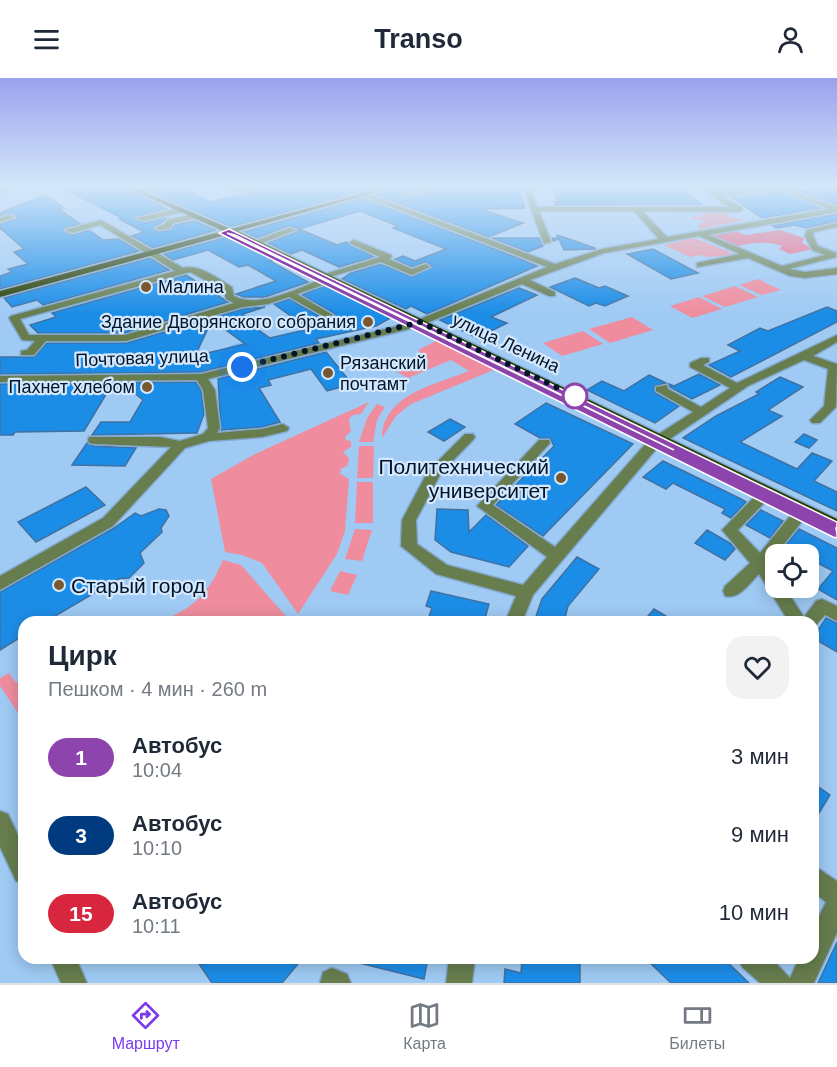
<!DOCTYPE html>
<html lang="ru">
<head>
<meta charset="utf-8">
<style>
	body { margin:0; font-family:Arial,sans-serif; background:#f2f2f3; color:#1f2937; height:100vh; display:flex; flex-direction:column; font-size:22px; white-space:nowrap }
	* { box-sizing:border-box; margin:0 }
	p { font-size:20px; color:#747a83 }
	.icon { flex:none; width:33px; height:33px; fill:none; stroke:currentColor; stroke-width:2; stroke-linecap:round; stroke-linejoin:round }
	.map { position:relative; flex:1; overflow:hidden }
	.panel { position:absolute; left:18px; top:538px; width:801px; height:348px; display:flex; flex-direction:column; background:#fff; border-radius:18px; box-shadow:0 3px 15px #0003 }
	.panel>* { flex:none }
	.badge { padding:0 12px; border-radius:20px; font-size:21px; line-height:39px }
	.controls { position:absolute; left:765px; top:466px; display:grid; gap:12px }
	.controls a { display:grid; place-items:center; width:54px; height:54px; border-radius:12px; background:#fff; box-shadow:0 3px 15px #0003; font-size:30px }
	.you { position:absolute; width:30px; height:30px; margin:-15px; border:4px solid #fff; border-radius:50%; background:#1a73e8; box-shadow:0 0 0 9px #1a73e833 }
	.map>.badge { position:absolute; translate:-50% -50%; box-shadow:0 0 0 3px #fff }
	.round { display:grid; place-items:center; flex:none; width:63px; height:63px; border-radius:18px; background:#f2f2f3 }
	.overview { display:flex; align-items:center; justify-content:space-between; height:102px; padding:0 30px }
	h1 { font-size:28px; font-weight:600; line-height:45px }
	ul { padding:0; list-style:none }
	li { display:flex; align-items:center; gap:18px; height:78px; padding:0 30px }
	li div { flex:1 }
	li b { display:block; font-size:22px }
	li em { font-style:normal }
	li .badge { min-width:66px; font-weight:700; text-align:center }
	header { display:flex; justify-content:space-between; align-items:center; height:78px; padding:0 30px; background:#fff; font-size:27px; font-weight:600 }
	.menu { display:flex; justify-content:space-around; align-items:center; height:84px; border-top:2px solid #e0e1e3; background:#fff; font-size:16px; color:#747a83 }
	.menu a { display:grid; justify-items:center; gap:3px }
	.menu .current { color:#7c3aed }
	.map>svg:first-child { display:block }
	.green { fill:#ef8d9e }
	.forest { fill:#ea6582 }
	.building { fill:#1c8de7; stroke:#3f71a2; stroke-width:1.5; fill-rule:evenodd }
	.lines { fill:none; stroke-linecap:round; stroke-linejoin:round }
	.minor-tunnel { stroke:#80a6cb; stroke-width:8; stroke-dasharray:8 4; stroke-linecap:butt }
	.minor-casing { stroke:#83a9cf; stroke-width:3 }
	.major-casing { stroke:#83a9cf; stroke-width:3 }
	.minor { fill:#677d4e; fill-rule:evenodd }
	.major { fill:#273d03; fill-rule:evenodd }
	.line { fill:#8e44ad; stroke:#fff; stroke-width:1.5; fill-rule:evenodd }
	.walk { stroke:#021528; stroke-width:6; stroke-dasharray:0 10.8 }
	.poi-dot { fill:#7a582f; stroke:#d3e8fe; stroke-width:2 }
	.stop-dot { fill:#fff; stroke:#8e44ad; stroke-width:3 }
	.labels { text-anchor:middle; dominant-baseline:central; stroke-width:4.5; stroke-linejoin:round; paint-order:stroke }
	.far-poi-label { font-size:18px; fill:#021528; stroke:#d3e8fe; text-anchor:start }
	.far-street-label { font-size:18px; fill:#021528; stroke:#d3e8fe }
	.poi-label { font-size:21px; fill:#021528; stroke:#d3e8fe; text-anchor:end }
</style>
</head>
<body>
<header><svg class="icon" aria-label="menu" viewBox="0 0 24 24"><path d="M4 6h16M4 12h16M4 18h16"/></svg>Transo<svg class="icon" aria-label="person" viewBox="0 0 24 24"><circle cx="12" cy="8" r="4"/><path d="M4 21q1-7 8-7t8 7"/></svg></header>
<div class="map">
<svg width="837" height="905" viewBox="0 0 837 905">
	<rect width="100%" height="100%" fill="#9fcaf4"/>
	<path class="green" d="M703,133H735L727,136L730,139L745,142L700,151L698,147L705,143L692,141V138L700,140L698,137L706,136Z
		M694,160L737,177L708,179L701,177L690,179L664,167Z
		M758,201L781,212L762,217L739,207Z
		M735,208L758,219L725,229L702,218Z
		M699,219L722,231L692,240L670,228Z
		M632,239L653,252L610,265L589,251Z
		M583,253L603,266L562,278L543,265Z
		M438,262L496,291L411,326L396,338L382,360C383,316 435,307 469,293L451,282L408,300L397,294L429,283L418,272Z
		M369,324L361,336L353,337L349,341L351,353L345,359L346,362L351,363V369L343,374L349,380L348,387L341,391L340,396L349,401L345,453L337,476L298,536L262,485L242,477L225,474L211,401L255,376Z
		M377,326L385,329L377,342L373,364H359L367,340Z
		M359,368H374L373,400H357Z
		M357,404H373V445H355Z
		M355,451L372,452L362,483L345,481Z
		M223,482L241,487L291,544H158C194,530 207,518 223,482Z
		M340,493L357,497L348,517L330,513Z
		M9,595L16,605L24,601V644L0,608V600Z"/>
	<path class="forest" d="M728,151L746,157L780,152L804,160L802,165L814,171L790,176L779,171L782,168C770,163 748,164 736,169L704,155Z"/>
	<path class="building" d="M60,109H123L167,131L134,139L135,142L145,145L166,140L163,144L153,149L158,154L171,152L175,147L195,143L216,152L153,170L132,158L144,154L119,141L122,140Z
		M169,109H191L192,115L211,124L273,109H379L365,112L356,110L353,116L231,149L153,115Z
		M397,109H416L403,116L409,121L428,114L421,109H518L525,130L481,131L523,145L489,159L376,117Z
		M553,109H680L701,126L556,127L554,124H558Z
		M837,110V127L799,113Z
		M776,114H785L820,130L762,140L733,120Z
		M45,117L64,130L59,131L80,146L64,150V154L73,157L89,152L103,162L119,161L139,173L0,211V198L12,194L8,191L28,186L14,174L24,171L0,150V146L16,141L17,138L9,135L0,138V135Z
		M363,120L515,179L537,188L427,236L411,228L406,231L342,201L351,195L381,186L413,199L432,188L425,184L412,189L395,181L403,178L415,183L446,171L393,150L398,148L360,133L299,151L337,167L346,164L374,179L339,189L302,172L291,176L268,165L297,154V150L288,148L257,160L244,154Z
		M837,136V143L806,150L795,147L776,150L773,148Z
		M557,157L595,170V171L564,172L559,161L553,163L552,160H558Z
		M230,158L276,181L270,183L308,204L265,219H244L236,216L276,203L248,187L239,189L208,172L173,182L164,176Z
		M492,160H539L543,168L528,174Z
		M653,171L698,195L671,201L627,176Z
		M150,180L169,192L43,227L37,222L12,229L4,220Z
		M186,197L228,224L125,255H38L30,247L56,239L52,235Z
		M575,200L599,210L605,208L628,218L605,228L596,225L589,228L550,209Z
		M328,206L394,238L376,248L316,261L319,265L201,294L0,296V279H34L47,265H127L243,231L265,229L243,236L246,239L241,240L270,260L309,251L274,226L289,221L324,241L334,239V235L302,217ZM212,242L245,266L195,278Z
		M519,210L537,217L491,239L507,245L477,260L440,242Z
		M827,229L837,233V244L731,299L709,287L740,273L728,267L760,250L768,253Z
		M326,274L352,306L327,313L311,291L268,302L271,307L259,310L280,344L262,349L221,352L218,301Z
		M699,296L720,307L692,321L670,309L669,306L674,308Z
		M649,297L666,305L654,308L655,315L679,328L655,345L587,312L602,303L624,313Z
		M780,299L803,309L768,332L782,338L740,364L797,391L812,375L832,383L814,403L837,414V433L683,360L716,338L759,316L756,314Z
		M196,304L201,313L204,336L197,355L92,357L101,344H130L143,322L132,313H108L84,353L15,354L13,357H0V306Z
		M546,325L633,366L543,458L496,427L554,368L550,360H540L515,346Z
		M450,341L465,349L444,363L428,354Z
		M804,356L817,362L809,370L795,364Z
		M87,365L94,368L136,370L125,388L72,387Z
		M663,383L741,421L746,424L731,440L722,435L725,431L673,405L666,411L643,399Z
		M86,409L105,427L36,464L18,444Z
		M159,431L166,432L169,438L161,450L162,454L140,475L144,485L129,500L118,501L45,544H24V557L0,572V514L114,450L135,435L141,438Z
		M437,431L468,432L469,454L486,437L528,468L509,489L451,474L435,462Z
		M761,432L783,443L770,460L746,447Z
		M799,451L837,470V522L818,511L833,493L808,480V477H803L785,468Z
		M707,452L730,465L735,471L725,482L695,465Z
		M577,479L599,491L568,528L564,544H534L542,521Z
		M431,513L489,526L484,544H427L432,530L426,528Z
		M654,531L676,544H643Z
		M826,540L837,545V574L813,560Z
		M813,705L830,717L813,745Z
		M837,864V905H818Z
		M195,880H303L282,905H212Z
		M360,880H428L424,901L359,885Z
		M522,880H580V905H504L505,891L521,895Z
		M645,880H723L749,905H671Z"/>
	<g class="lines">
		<path class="minor-tunnel" d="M412,109L420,111"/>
		<g class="minor-casing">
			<path id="minor" d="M4,109H11L0,115V110Z
				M156,109H167L140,116L137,114Z
				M226,109H255L237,114Z
				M523,109H529L537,129H729L701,109H708L716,114L739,113L734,109H771L775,112L749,114L746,117L722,118L741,129L743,132L739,134L642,133L667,159L828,131L787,114L792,113L837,129V134L709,157L782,188L825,177L812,172L805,158L807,152L837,145V149L814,154L813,158L818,168L836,175V179L789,191L805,194L837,190V196L805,200L790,198L748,180L697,189V185L740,176L699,158L604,175L530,202L555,214V218H549L522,206L417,249L208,301L215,312L220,350L217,355L262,351L283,346L289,350L287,353L262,359L209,363L185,370L113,448L0,512V498L103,440L171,369L94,366L89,365L88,362L89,359H160L180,363L203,356L208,350L203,312L197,302L0,304V298L201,296L410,245L547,189L355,115L357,112L555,186L602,171L659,161L634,133H539L551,164L544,166Z
				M418,110L426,113L408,119L405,117L418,112Z
				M180,130L183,134L144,143L136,140Z
				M194,136L197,140L173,145L171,150L159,152L155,150L165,146L167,142Z
				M8,137L15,139L0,144V140Z
				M101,142L183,190C200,186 218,201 232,209L234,218C259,231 295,211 320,202H326V206L297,216L333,237L325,239L289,219L268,226L243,229L126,263H46L34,277H21V273L27,272L35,263L22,262L9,240L11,238L175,193L100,147L72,155L65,152ZM190,194L224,212L226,221L234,225L125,257H29L20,241Z
				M289,150L296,152L257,167L250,165Z
				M354,162L391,177L392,179L389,181L412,191L426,186L430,189L412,197L381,184L322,201V197L380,179L351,166L350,164Z
				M837,257V264L813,278L837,286L836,329L820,345H812L810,342L824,328L828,291L804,282L748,308L658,369L533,517L522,544H505L516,518L436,496L401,468L402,442L428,393L465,356H473L475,359L473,362L441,395L416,442L417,466L447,487L523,507L547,479L477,428L539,362H549L550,365L493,427L555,469L648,363L693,334L656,313V309L667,307L668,311L701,329L730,310L690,289V285L701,280H709V284L703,287L737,305Z
				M763,413L770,418L768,421L738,452L760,475L794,433H804L806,437L804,441L769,485L776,495V510H785L804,539L816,523L822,521L837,528V543L825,537L813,550V544H789L759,496C750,505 739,522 725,518L723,513L725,508L750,485L722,452L758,415Z
				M0,733L8,736L24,770V807L16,803L0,769Z
				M813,787L837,803V855L814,905H760L742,889L738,880H771L790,900L799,880H813V851L826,824L813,814Z
				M50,880H76L87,905H61Z
				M449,880H475L472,905H446Z
				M332,890L347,896L351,905H320L323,894Z"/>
		</g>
		<g class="major-casing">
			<path id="major" d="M125,109H133L231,151L386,109H395L238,153L837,441V452L230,156L0,219V213L223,153Z"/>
		</g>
		<use href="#minor" class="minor"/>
		<use href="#major" class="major"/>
	</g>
	<linearGradient id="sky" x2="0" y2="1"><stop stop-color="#9aa2ed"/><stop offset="0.46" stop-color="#d4e7fa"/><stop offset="1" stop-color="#d4e7fa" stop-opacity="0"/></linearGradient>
	<rect width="837" height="235" fill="url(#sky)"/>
	<path class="line" d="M229,151L837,444V450H836L837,456V460L833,459L219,155ZM227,155L235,157L674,372Z"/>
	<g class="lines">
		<path class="walk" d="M242,289L420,244L575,318"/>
	</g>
	<g class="poi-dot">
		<circle cx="146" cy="209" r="6"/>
		<circle cx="368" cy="244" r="6"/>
		<circle cx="328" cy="295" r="6"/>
		<circle cx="147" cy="309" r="6"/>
		<circle cx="561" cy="400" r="6"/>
		<circle cx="59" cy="507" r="6"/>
	</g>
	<circle class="stop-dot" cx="575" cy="318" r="12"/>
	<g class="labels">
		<g class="far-poi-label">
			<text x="158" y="209">Малина</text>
			<text x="356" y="244" text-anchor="end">Здание Дворянского собрания</text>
			<text x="340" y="285">Рязанский<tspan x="340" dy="21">почтамт</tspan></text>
			<text x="135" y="309" text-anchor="end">Пахнет хлебом</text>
		</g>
		<g class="far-street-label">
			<text transform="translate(506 265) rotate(25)">улица Ленина</text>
			<text transform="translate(142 280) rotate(-2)">Почтовая улица</text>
		</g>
		<g class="poi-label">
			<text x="549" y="388">Политехнический<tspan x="549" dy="24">университет</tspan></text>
			<text x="71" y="507" text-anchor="start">Старый город</text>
		</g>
	</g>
</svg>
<div class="controls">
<a><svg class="icon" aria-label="locate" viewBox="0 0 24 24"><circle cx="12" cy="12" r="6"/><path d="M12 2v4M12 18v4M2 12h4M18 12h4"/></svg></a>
</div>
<div class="you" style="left:242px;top:289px"></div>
<section class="panel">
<div class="overview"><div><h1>Цирк</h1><p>Пешком · 4 мин · 260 m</p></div><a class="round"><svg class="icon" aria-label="heart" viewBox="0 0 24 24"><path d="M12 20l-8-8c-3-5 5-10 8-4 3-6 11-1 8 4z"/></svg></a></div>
<ul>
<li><span class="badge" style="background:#8e44ad;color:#fff">1</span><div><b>Автобус</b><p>10:04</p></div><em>3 мин</em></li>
<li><span class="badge" style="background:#003b80;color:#fff">3</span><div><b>Автобус</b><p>10:10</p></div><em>9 мин</em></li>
<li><span class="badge" style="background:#d7263d;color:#fff">15</span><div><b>Автобус</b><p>10:11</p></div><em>10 мин</em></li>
</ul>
</section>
</div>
<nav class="menu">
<a class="current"><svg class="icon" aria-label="directions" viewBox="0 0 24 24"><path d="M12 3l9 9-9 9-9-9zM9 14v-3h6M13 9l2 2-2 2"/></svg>Маршрут</a>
<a><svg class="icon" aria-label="map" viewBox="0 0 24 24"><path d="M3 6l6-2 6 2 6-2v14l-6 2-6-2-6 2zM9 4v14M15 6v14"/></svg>Карта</a>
<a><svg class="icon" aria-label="tickets" viewBox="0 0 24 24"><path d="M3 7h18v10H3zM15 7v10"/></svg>Билеты</a>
</nav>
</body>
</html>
